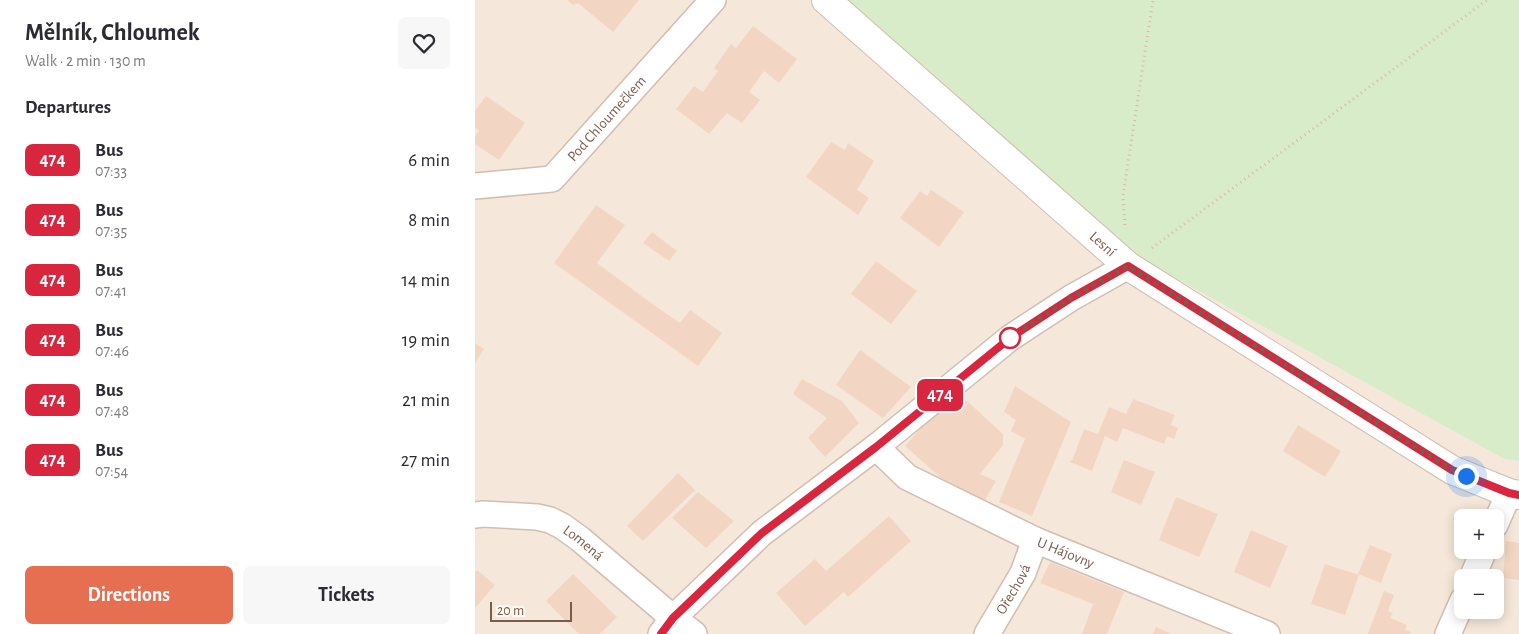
<!DOCTYPE html>
<html lang="en">
<head>
<meta charset="utf-8">
<style>
	body { margin:0; font-family:"Alegreya Sans",sans-serif; background:#f7f7f7; color:#2b2b33; height:100vh; display:flex; flex-direction:column; font-size:19px; white-space:nowrap }
	* { box-sizing:border-box; margin:0 }
	p { font-size:16px; color:#7c7c81 }
	.icon { flex:none; width:28px; height:28px; fill:none; stroke:currentColor; stroke-width:2; stroke-linecap:round; stroke-linejoin:round }
	.map { position:relative; flex:1; overflow:hidden }
	.sheet { display:flex; flex-direction:column; background:#fff; width:475px }
	.sheet>* { flex:none }
	.badge { padding:0 10px; border-radius:8px; font-size:18px; line-height:32px }
	.buttons { position:absolute; left:979px; top:509px; display:grid; gap:10px }
	.buttons a { display:grid; place-items:center; width:50px; height:50px; border-radius:8px; background:#fff; box-shadow:0 2px 12px #0003; font-size:25px }
	.scale { position:absolute; left:15px; bottom:12px; width:82px; box-sizing:border-box; padding-left:5px; border:2px solid #7a5c4d; border-top:0; font-size:14px; line-height:18px; white-space:nowrap; color:#7a5c4d; -webkit-text-stroke:4px #fffaf3; paint-order:stroke }
	.you { position:absolute; width:25px; height:25px; margin:-12px; border:4px solid #fff; border-radius:50%; background:#1a73e8; box-shadow:0 0 0 8px #1a73e833 }
	.map>.badge { position:absolute; translate:-50% -50%; box-shadow:0 0 0 2px #fff }
	h2 { padding:0 25px; font-size:19px; line-height:45px }
	.round { display:grid; place-items:center; flex:none; width:52px; height:52px; border-radius:8px; background:#f7f7f7 }
	.headline { display:flex; align-items:center; justify-content:space-between; height:85px; padding:0 25px }
	h1 { font-size:24px; font-weight:700; line-height:38px }
	.primary-button { display:flex; gap:10px; margin-top:auto; padding:10px 25px }
	.primary-button a { flex:1; height:58px; border-radius:8px; background:#e76f51; color:#fff; font-size:20px; font-weight:700; line-height:58px; text-align:center }
	.primary-button a+a { background:#f7f7f7; color:#2b2b33 }
	ul { padding:0; list-style:none }
	li { display:flex; align-items:center; gap:15px; height:60px; padding:0 25px }
	li div { flex:1 }
	li b { display:block; font-size:19px }
	li em { font-style:normal }
	li .badge { min-width:55px; font-weight:700; text-align:center }
	main { display:flex; flex:1; min-height:0 }
	.map>svg:first-child { display:block }
	.residential { fill:#f5e8da; fill-rule:evenodd }
	.green { fill:#d8ecc9 }
	.building { fill:#f3d5c3 }
	.lines { fill:none; stroke-linecap:round; stroke-linejoin:round }
	.minor-casing { stroke:#d1beb0; stroke-width:28 }
	.tertiary-casing { stroke:#d1beb0; stroke-width:30 }
	.path { stroke:#d9b8a5; stroke-width:3; stroke-dasharray:1 4; stroke-linecap:butt }
	.minor { stroke:#fff; stroke-width:25 }
	.tertiary { stroke:#fff; stroke-width:28 }
	.line-casing { stroke:#fff; stroke-width:11 }
	.line { stroke:#d7263d; stroke-width:8 }
	.walk { stroke:#7a5c4d; stroke-width:5; stroke-dasharray:0 9 }
	.stop-dot { fill:#fff; stroke:#d7263d; stroke-width:2.5 }
	.labels { text-anchor:middle; dominant-baseline:central; stroke-width:4; stroke-linejoin:round; paint-order:stroke }
	.street-label { font-size:15px; fill:#7a5c4d; stroke:#fffaf3 }
</style>
</head>
<body>
<main>
<section class="sheet">
<div class="headline"><div><h1>Mělník, Chloumek</h1><p>Walk · 2 min · 130 m</p></div><a class="round"><svg class="icon" aria-label="heart" viewBox="0 0 24 24"><path d="M12 20l-8-8c-3-5 5-10 8-4 3-6 11-1 8 4z"/></svg></a></div>
<h2>Departures</h2>
<ul>
<li><span class="badge" style="background:#d7263d;color:#fff">474</span><div><b>Bus</b><p>07:33</p></div><em>6 min</em></li>
<li><span class="badge" style="background:#d7263d;color:#fff">474</span><div><b>Bus</b><p>07:35</p></div><em>8 min</em></li>
<li><span class="badge" style="background:#d7263d;color:#fff">474</span><div><b>Bus</b><p>07:41</p></div><em>14 min</em></li>
<li><span class="badge" style="background:#d7263d;color:#fff">474</span><div><b>Bus</b><p>07:46</p></div><em>19 min</em></li>
<li><span class="badge" style="background:#d7263d;color:#fff">474</span><div><b>Bus</b><p>07:48</p></div><em>21 min</em></li>
<li><span class="badge" style="background:#d7263d;color:#fff">474</span><div><b>Bus</b><p>07:54</p></div><em>27 min</em></li>
</ul>
<div class="primary-button"><a>Directions</a><a>Tickets</a></div>
</section>
<div class="map">
<svg width="1044" height="634" viewBox="0 0 1044 634">
	<rect width="100%" height="100%" fill="#fdf6ec"/>
	<path class="residential" d="M0,0H358L629,239L1029,459L1044,461V634H0ZM988,518H1020V550H988ZM988,578H1020V610H988Z"/>
	<path class="green" d="M358,0H1044V461L1029,459L629,239Z"/>
	<path class="building" d="M92,0H164L138,32L103,3L98,5Z
		M278,26L322,59L304,83L289,71L274,92L285,100L267,123L252,113L234,134L201,109L219,86L228,92L243,71L239,68L256,44L261,48Z
		M11,96L50,123L24,160L0,144V136L4,131L0,128V111Z
		M356,142L370,150L373,143L399,161L382,190L394,198L383,215L331,177Z
		M456,190L489,212L464,247L425,218L445,191L452,196Z
		M121,205L150,225L122,263L176,303L205,323L215,310L247,333L223,366L79,263Z
		M177,232L202,251L194,261L168,243Z
		M401,261L442,291L416,324L376,294Z
		M0,343L9,349L0,363Z
		M385,350L436,387L408,418L361,385Z
		M327,379L367,401L384,423L350,457L333,438L352,418L318,394Z
		M540,386L596,422L557,516L524,502L550,439L536,431L541,420L529,412Z
		M480,390L528,434V445L505,474L521,481L510,500L501,497L466,478L430,446Z
		M658,399L700,415L696,425L703,428L699,439L692,436L689,444L648,428L642,442L630,436L617,471L595,462L596,460L597,461L609,429L623,434L634,407L651,414Z
		M823,425L866,451L850,477L808,451Z
		M649,460L680,472L666,505L636,492Z
		M203,473L220,490L168,541L152,526Z
		M223,492L259,521L231,548L197,518Z
		M701,497L743,514L724,557L684,540Z
		M414,516L436,541L373,597L369,592L330,626L301,593L340,559L351,571Z
		M776,530L813,546L795,588L759,572Z
		M1031,541L1044,543V580L1028,578Z
		M895,545L917,554L906,583L883,574Z
		M575,562L649,592L632,634H607L618,604L565,583Z
		M850,564L884,575L870,615L836,604Z
		M2,570L20,585L0,608V572Z
		M98,574L142,617L125,634H104L71,601Z
		M909,591L919,595L913,611L918,613L915,618L932,625L930,630L936,632L935,634H893Z
		M681,627L697,634H678Z"/>
	<g class="lines">
		<g class="minor-casing">
			<g id="minor">
				<path id="s1" d="M0,186L77,179L238,0"/>
				<path id="s2" d="M401,447L432,477L560,540L792,634"/>
				<path id="s3" d="M0,515L8,514L62,517L75,520L87,526L105,539L198,618L219,634"/>
				<path d="M1020,525L1034,493"/>
				<path d="M997,578L1009,550"/>
				<path d="M186,634L198,618L287,533L401,447L535,338L596,298L653,266"/>
				<path id="s4" d="M512,634L548,573L560,540"/>
				<path d="M973,634L988,600"/>
			</g>
		</g>
		<g class="tertiary-casing">
			<g id="tertiary">
				<path id="s5" d="M351,0L653,266L977,470L1034,493L1044,495"/>
			</g>
		</g>
		<path class="path" d="M650,225L648,196L678,0
			M677,248L1012,0"/>
		<use href="#minor" class="minor"/>
		<use href="#tertiary" class="tertiary"/>
	</g>
	<g class="lines">
		<g class="line-casing">
			<path id="line" d="M186,634L198,618L287,533L401,447L535,338L596,298L653,266L977,470L1034,493L1044,495"/>
		</g>
		<use href="#line" class="line"/>
		<path class="walk" d="M535,338L596,298L653,266L977,470L991,476"/>
	</g>
	<circle class="stop-dot" cx="535" cy="338" r="10"/>
	<g class="labels">
		<g class="street-label">
			<text stroke="none"><textPath href="#s1" startOffset="159">Pod Chloumečkem</textPath></text>
			<text stroke="none"><textPath href="#s5" startOffset="369">Lesní</textPath></text>
			<text stroke="none"><textPath href="#s3" startOffset="116">Lomená</textPath></text>
			<text stroke="none"><textPath href="#s2" startOffset="219">U Hájovny</textPath></text>
			<text stroke="none"><textPath href="#s4" startOffset="52">Ořechová</textPath></text>
		</g>
	</g>
</svg>
<div class="buttons">
<a>+</a>
<a>−</a>
</div>
<div class="scale">20 m</div>
<div class="you" style="left:991px;top:476px"></div>
<b class="badge" style="left:465px;top:395px;background:#d7263d;color:#fff">474</b>
</div>
</main>
</body>
</html>
